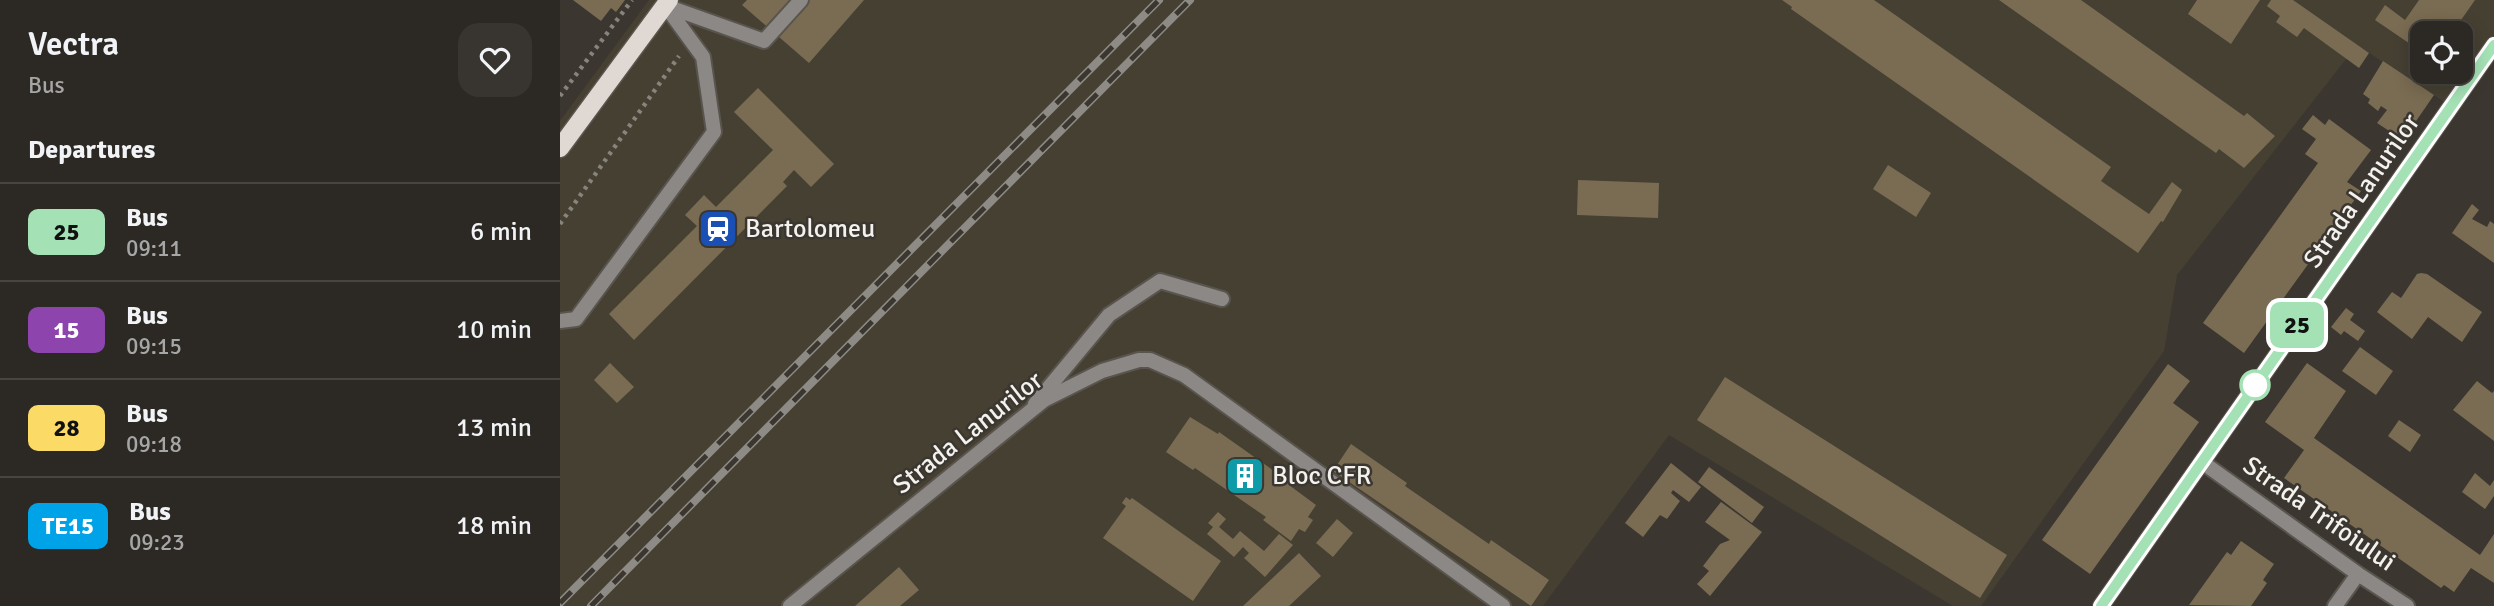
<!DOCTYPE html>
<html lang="en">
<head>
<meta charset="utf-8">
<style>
	body { margin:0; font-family:Signika,sans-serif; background:#383531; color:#f1f3f6; height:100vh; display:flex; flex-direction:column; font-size:26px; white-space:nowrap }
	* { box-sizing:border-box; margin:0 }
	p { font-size:23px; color:#a6a6a6 }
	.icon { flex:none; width:38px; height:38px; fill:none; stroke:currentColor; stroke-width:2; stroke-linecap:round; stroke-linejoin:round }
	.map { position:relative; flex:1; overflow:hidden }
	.drawer { display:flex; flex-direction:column; background:#2c2924; width:560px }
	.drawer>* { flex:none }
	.badge { padding:0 14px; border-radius:10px; font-size:24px; line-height:46px }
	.fabs { position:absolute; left:1850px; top:21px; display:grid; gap:14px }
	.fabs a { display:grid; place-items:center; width:63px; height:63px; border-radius:14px; background:#2c2924; box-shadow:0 4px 18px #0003,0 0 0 2px #484541; font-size:35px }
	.map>.badge { position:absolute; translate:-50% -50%; box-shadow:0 0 0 4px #fff }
	h2 { padding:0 28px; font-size:26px; line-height:63px }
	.round { display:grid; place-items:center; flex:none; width:74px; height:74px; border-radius:21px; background:#383531 }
	.head { display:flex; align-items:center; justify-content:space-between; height:119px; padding:0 28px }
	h1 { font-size:33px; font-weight:600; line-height:52px }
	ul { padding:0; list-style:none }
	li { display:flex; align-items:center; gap:21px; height:98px; padding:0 28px; border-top:2px solid #484541 }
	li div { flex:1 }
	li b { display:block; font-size:26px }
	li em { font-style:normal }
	li .badge { min-width:77px; font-weight:700; text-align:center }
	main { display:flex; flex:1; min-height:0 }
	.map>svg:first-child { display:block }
	.built { fill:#464033; fill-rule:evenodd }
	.building { fill:#7a6c52 }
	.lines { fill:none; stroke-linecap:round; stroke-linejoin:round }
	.lane-casing { stroke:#59554e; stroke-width:18 }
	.street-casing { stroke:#59554e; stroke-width:18 }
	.secondary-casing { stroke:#59554e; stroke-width:18 }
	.primary-casing { stroke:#59554e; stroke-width:21 }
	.path { stroke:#87847e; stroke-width:4.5; stroke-dasharray:3.5 5; stroke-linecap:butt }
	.lane { stroke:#8c8886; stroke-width:14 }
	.street { stroke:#8c8886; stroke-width:14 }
	.secondary { stroke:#bbb6b2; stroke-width:14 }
	.primary { stroke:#e0d9d3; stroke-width:18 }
	.rail-casing { stroke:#8e8b86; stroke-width:8 }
	.rail { stroke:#3b3730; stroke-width:5; stroke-dasharray:16; stroke-linecap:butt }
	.line-casing { stroke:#fff; stroke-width:16 }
	.line { stroke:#a4e1b5; stroke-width:10 }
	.stop-dot { fill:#fff; stroke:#a4e1b5; stroke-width:3.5 }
	.labels { text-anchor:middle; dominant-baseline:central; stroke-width:5; stroke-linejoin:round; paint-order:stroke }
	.street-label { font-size:26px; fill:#f4f2ee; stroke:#3b3730 }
	.poi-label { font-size:26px; fill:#f4f2ee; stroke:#3b3730; text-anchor:start }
</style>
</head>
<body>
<main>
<section class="drawer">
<div class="head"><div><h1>Vectra</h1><p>Bus</p></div><a class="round"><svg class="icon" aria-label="heart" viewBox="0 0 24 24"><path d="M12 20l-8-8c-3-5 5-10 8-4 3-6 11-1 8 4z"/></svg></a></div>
<h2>Departures</h2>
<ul>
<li><span class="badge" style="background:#a4e1b5;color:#111">25</span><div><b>Bus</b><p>09:11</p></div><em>6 min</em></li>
<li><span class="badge" style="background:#8e44ad;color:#fff">15</span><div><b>Bus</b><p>09:15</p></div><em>10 min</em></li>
<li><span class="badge" style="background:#fbda66;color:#111">28</span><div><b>Bus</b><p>09:18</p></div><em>13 min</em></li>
<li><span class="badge" style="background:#00a3e8;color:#fff">TE15</span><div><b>Bus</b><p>09:23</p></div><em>18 min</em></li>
</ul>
</section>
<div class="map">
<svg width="1934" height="606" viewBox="0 0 1934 606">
	<rect width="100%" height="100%" fill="#3b3730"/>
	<path class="built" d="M89,0H1934V35L1886,103L1797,45L1617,275L1604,351L1421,606H1393L1109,435L983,606H0V121ZM1862,33H1900V72H1862Z"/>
	<path class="building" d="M13,0H65L56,12L51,8L41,21Z
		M187,0H304L249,63L182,5Z
		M1222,0H1314L1551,167L1541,181L1589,214L1612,182L1622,190L1603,222L1601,221L1578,253L1231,9L1232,7Z
		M1439,0H1521L1684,116L1687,113L1715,136L1684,168L1659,149L1656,153Z
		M1637,0H1700L1671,44L1628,14Z
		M1711,0H1733L1809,53L1799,68L1744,28L1737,37L1716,22L1720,16L1707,6Z
		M1859,0H1915L1892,33H1862V52L1815,20L1825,5L1845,20Z
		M1823,61L1874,95L1843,140L1817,123L1827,110L1821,106L1818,111L1808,103L1810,99L1803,94Z
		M198,88L274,164L251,187L234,170L223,182L227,186L74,340L49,314L137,226L125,215L144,195L156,207L213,150L174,112Z
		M1753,115L1765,125L1769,119L1811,150L1787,182L1801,191L1684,353L1643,323L1758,163L1745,154L1756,139L1742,129Z
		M1328,165L1371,193L1356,217L1313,189Z
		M1018,180L1099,183L1098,218L1017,215Z
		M1912,204L1919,210L1912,219L1927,227L1930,221L1934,224V263L1892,233Z
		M1861,273L1867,274L1922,312L1902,342L1868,317L1852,339L1817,312L1832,292L1841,298L1857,274Z
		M1786,308L1794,314L1790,320L1805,331L1798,341L1784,331L1781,335L1771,327Z
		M1800,347L1833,371L1816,395L1782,371Z
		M50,363L74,387L57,403L34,380Z
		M1747,363L1786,391L1754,438L1920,555L1934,534V583L1911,568L1894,592L1884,585L1881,588L1724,478L1744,450L1705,422Z
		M1608,364L1630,381L1613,403L1639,422L1530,574L1482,540Z
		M1165,377L1447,555L1420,598L1137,420Z
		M1917,381L1932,393L1934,391V441L1893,410Z
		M630,417L658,434L659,432L731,483L729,485L756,505L748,517L753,520L745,532L739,529L731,541L703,520L706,517L635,468L633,470L606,452Z
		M1839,420L1861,435L1850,452L1828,436Z
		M791,444L847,483L845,486L929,544L931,540L989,580L971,606L773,471Z
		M1111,463L1141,487L1129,502L1113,490L1111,493L1120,501L1107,519L1100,515L1083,537L1065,523Z
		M1149,467L1204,507L1192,523L1138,482Z
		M1915,473L1930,486L1934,480V496L1925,509L1902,492Z
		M566,497L570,500L572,498L661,561L633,601L543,538L566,506L562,503Z
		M1161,502L1202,532L1150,596L1137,584L1149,571L1143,566L1160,544L1170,540L1145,522Z
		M658,512L666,519L659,527L673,539L680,531L704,551L719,534L733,545L705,577L684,558L689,553L683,547L674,557L647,534L653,527L648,523Z
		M777,519L793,533L773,557L756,543Z
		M1681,541L1714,564L1703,580L1707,583L1691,606L1629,605L1667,552L1671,555Z
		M739,553L761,576L729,606H683Z
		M339,567L359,590L340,606H295Z"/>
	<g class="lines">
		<g class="lane-casing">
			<path id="lane" d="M106,6L204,41L241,0
				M0,321L16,319L154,132L143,57L105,5
				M475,404L549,315L600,281L662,299"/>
		</g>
		<g class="street-casing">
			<path id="street" d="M1642,462L1798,574L1847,606
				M230,606L484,400L542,371L579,360H590L624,375L943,606
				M1775,606L1798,574"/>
		</g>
		<g class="secondary-casing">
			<path id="secondary" d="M1541,606L1934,45"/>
		</g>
		<g class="primary-casing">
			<path id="primary" d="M0,148L109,0"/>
		</g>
		<path class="path" d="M0,96L72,0
			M0,224L119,56"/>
		<use href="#lane" class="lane"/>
		<use href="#street" class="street"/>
		<use href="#secondary" class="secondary"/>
		<use href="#primary" class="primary"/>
		<g class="rail-casing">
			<path id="rail" d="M0,603L599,0
				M31,606L630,0"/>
		</g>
		<use href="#rail" class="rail"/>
	</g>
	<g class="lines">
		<g class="line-casing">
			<path id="line" d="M1541,606L1934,45"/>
		</g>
		<use href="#line" class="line"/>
	</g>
	<defs>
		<g id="station-square" transform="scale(2.0125)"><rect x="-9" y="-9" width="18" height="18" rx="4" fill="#1a4fb4" stroke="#3b3730"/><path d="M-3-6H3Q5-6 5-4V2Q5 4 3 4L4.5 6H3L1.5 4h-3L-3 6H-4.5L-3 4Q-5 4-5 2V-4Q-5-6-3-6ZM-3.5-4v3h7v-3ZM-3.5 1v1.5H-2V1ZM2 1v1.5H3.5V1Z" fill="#fff"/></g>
		<g id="building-square" transform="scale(2.0125)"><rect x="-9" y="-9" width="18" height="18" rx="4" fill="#0f9aa8" stroke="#3b3730"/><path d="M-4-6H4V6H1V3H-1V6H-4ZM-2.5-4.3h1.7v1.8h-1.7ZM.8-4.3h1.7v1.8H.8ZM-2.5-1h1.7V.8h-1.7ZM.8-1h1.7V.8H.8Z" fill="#fff"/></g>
	</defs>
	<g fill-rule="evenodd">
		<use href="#station-square" x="158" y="229"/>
		<use href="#building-square" x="685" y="476"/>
	</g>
	<circle class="stop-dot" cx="1695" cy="385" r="14"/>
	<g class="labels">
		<g class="street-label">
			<text transform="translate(1802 191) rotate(-55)">Strada Lanurilor</text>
			<text transform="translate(408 433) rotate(-38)">Strada Lanurilor</text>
			<text transform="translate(1759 514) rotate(35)">Strada Trifoiului</text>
		</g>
		<g class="poi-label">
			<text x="185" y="229">Bartolomeu</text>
			<text x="712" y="476">Bloc CFR</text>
		</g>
	</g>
</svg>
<div class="fabs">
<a><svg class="icon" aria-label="locate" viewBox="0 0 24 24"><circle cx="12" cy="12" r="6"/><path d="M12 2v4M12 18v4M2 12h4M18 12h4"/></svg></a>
</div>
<b class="badge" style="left:1737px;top:325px;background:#a4e1b5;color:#111">25</b>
</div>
</main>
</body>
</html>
